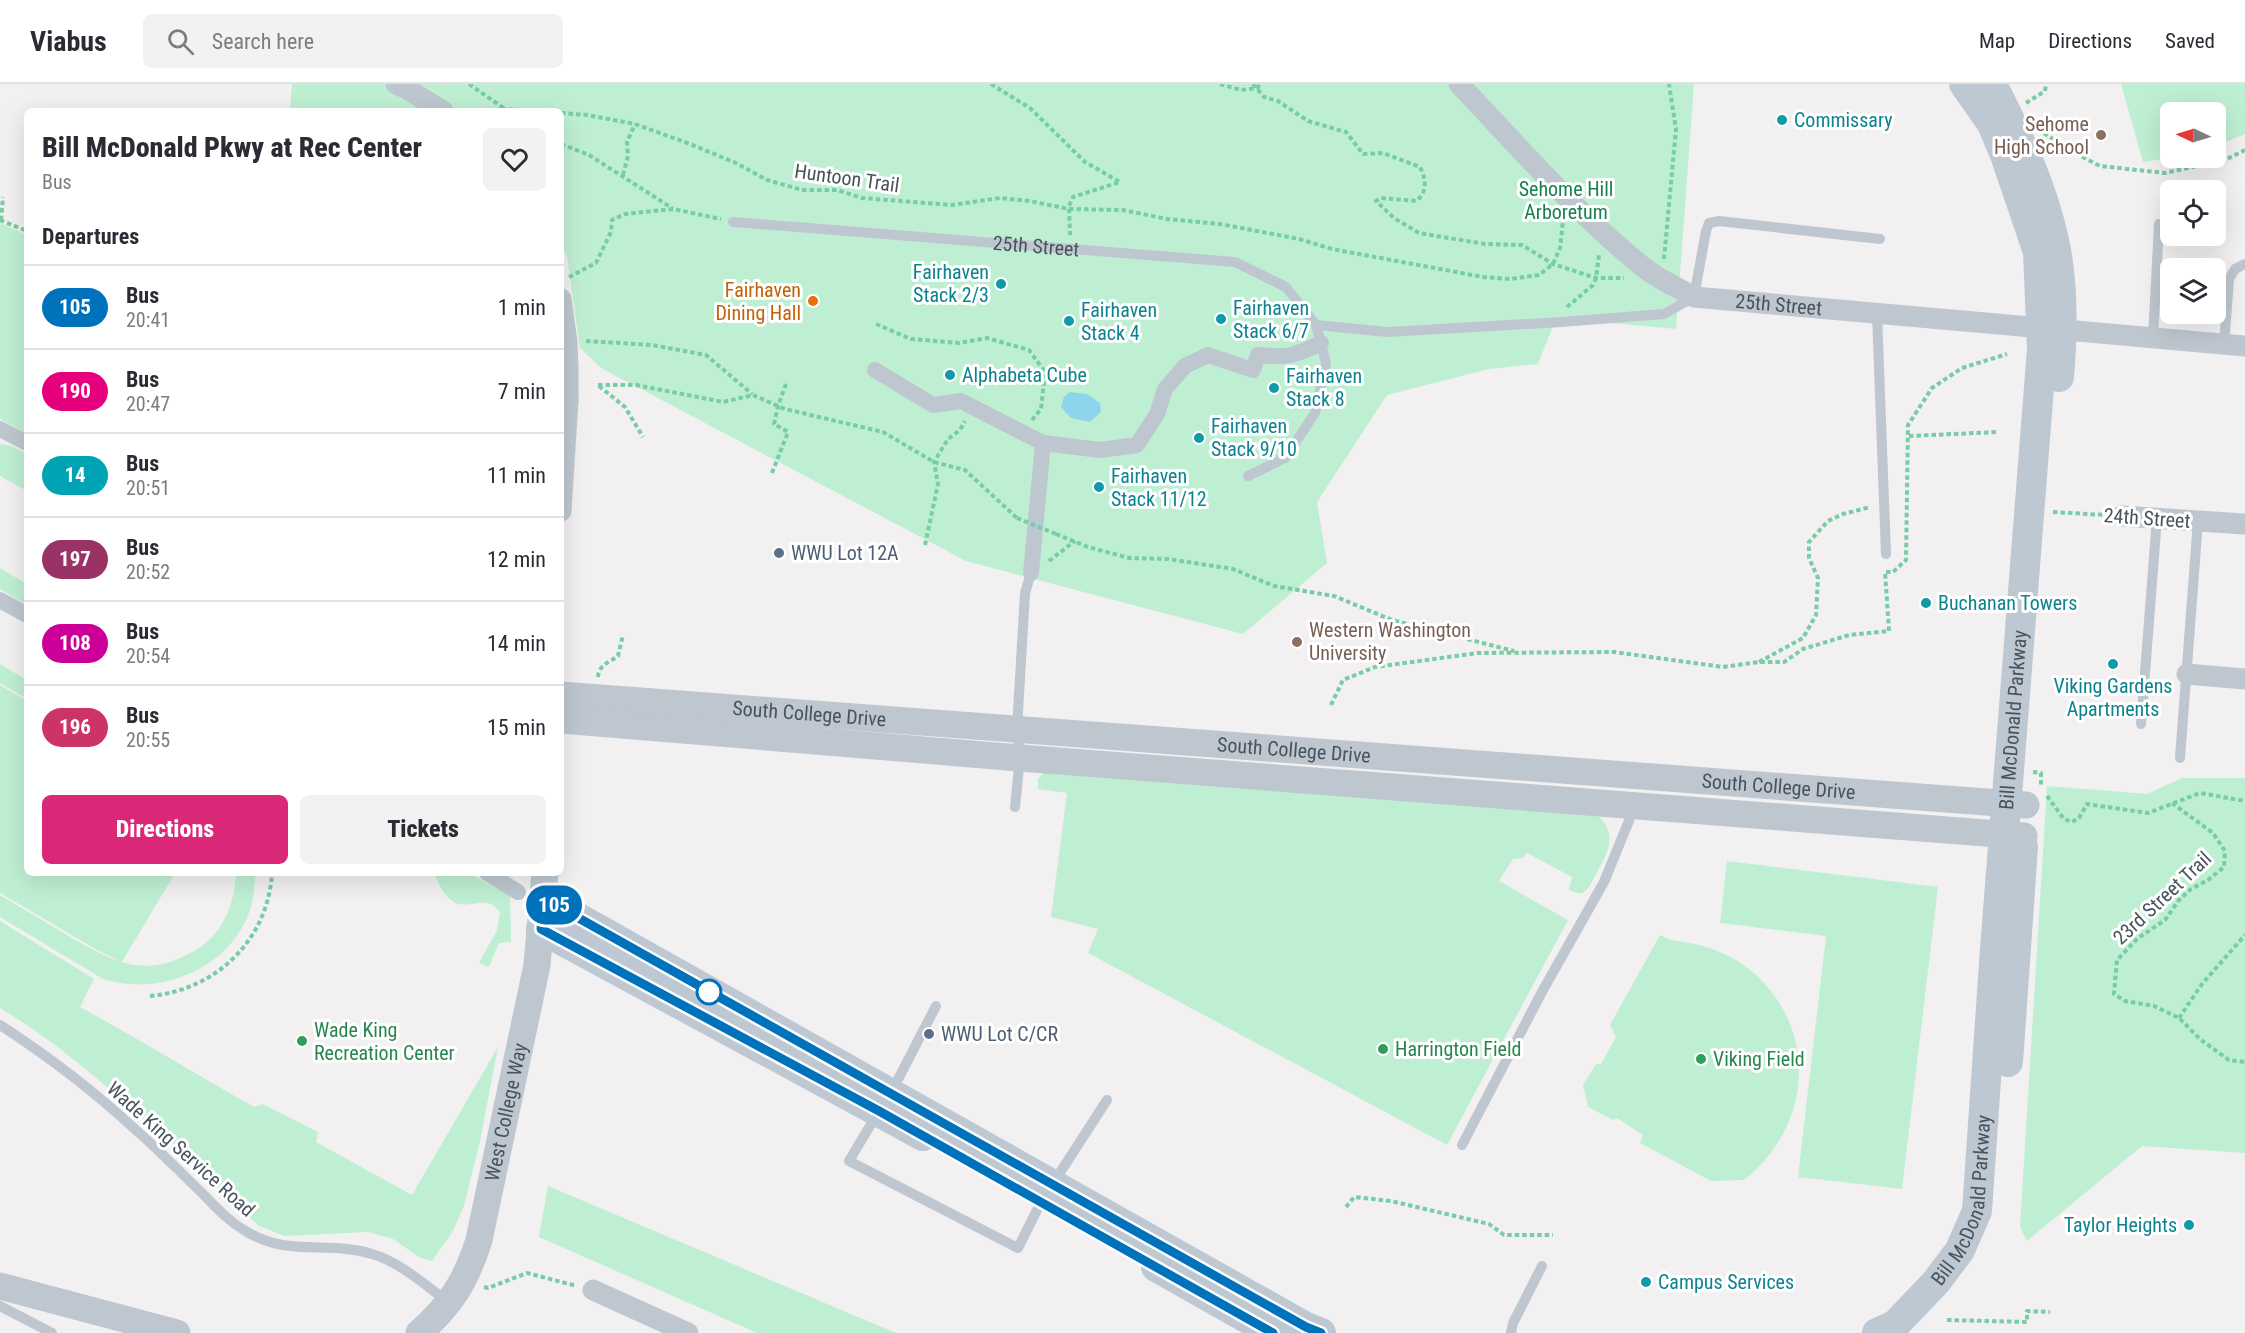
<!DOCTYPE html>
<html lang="en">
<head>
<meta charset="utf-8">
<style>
	body { margin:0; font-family:"Roboto Condensed",sans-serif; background:#f2f2f3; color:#2b2b33; height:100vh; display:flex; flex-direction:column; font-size:22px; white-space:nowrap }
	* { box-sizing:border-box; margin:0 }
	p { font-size:20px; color:#7c7c81 }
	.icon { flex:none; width:33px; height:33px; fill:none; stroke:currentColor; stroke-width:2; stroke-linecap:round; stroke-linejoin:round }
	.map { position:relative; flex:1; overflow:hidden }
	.drawer { position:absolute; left:24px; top:24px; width:540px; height:768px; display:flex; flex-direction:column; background:#fff; border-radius:9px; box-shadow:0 6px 24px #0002 }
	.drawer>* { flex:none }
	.badge { padding:0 12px; border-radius:20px; font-size:21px; line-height:39px }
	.needle { width:39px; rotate:274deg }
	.fabs { position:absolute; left:2160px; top:18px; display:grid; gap:12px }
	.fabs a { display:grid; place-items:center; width:66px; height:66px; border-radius:9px; background:#fff; box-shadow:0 6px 24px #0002; font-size:30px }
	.map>.badge { position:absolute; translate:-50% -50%; box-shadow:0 0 0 3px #fff }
	h2 { padding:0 18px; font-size:22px; line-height:54px }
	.round { display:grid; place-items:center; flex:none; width:63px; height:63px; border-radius:9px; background:#f2f2f3 }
	.overview { display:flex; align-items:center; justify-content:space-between; height:102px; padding:0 18px }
	h1 { font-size:28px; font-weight:800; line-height:45px }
	.primary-button { display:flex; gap:12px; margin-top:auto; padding:12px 18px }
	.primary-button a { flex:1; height:69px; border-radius:9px; background:#db2777; color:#fff; font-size:24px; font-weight:800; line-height:69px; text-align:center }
	.primary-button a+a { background:#f2f2f3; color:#2b2b33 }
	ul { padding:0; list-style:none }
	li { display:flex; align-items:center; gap:18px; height:84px; padding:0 18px; border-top:2px solid #e1e1e2 }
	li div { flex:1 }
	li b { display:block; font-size:22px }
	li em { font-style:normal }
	li .badge { min-width:66px; font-weight:700; text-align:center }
	header { display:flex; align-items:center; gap:36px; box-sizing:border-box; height:84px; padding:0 30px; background:#fff; border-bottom:2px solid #e1e1e2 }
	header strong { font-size:28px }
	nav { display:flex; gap:33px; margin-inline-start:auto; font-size:21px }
	.search { width:420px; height:54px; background:#f2f2f3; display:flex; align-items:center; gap:15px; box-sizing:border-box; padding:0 21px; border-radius:9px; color:#7c7c81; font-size:22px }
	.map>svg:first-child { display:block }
	.green { fill:#bfefd3 }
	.water { fill:#8dd5ec }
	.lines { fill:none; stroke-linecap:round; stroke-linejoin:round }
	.path { stroke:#77cda5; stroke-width:4; stroke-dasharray:4.5 3; stroke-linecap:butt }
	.service { stroke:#bec7cf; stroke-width:10 }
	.pedestrian { stroke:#bec7cf; stroke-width:16 }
	.minor { stroke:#bec7cf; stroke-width:21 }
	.tertiary { stroke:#bec7cf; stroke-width:27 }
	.secondary { stroke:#bec8d3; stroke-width:30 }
	.path-bridge { stroke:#77cda5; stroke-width:4; stroke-dasharray:4.5 3; stroke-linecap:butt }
	.minor-bridge { stroke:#bec7cf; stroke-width:21 }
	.line-casing { stroke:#fff; stroke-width:14 }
	.line { stroke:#0072bc; stroke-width:9 }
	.culture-dot { fill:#0f9aa8; stroke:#fff; stroke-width:2 }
	.education-dot { fill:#8d6e63; stroke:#fff; stroke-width:2 }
	.food-dot { fill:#e8710a; stroke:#fff; stroke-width:2 }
	.service-dot { fill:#5c6f8a; stroke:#fff; stroke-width:2 }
	.stop-dot { fill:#fff; stroke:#0072bc; stroke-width:3 }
	.leisure-dot { fill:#2e9e5b; stroke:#fff; stroke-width:2 }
	.labels { text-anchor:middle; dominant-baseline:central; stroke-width:6; stroke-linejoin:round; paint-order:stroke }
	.culture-label { font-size:20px; fill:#0d838f; stroke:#fff; text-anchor:start }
	.education-label { font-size:20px; fill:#785e54; stroke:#fff; text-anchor:end }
	.street-label { font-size:20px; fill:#48535d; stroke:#fff }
	.park-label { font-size:20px; fill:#187f4f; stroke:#fff }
	.food-label { font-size:20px; fill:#c56008; stroke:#fff; text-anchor:end }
	.service-label { font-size:20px; fill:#4e5e75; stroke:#fff; text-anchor:start }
	.leisure-label { font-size:20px; fill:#27864d; stroke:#fff; text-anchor:start }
</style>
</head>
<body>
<header>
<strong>Viabus</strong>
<div class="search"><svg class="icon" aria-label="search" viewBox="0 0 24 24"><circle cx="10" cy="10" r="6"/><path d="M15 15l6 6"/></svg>Search here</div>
<nav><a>Map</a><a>Directions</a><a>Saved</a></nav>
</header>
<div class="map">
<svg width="2245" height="1249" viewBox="0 0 2245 1249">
	<rect width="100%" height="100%" fill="#f2f0f0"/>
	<path class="green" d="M292,0H1694L1676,245L1556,234L1538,280L1489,285L1387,311L1317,418L1327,479L1243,550L966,477L601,284L580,264L567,172L561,163V27H290Z
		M2121,0H2245V50L2216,62V28H2170L2171,74L2143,78Z
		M0,139L27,151V350L0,335Z
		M0,360L12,362L27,370V407L0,392Z
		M0,484L27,500V521L0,505Z
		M0,580L27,596V615L0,599Z
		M0,601L27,617V789H175L122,878L97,866L0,809Z
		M1043,689L1593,728C1620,748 1609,766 1596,790C1593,795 1589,806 1582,809C1578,810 1573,808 1569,806L1572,793L1527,769L1523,774L1513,775L1499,797L1568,836L1447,1061L1088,869L1098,845L1051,833L1067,709L1038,705V695Z
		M2182,694H2245V1069L2142,1062L2027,1157L2020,1143L2047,702L2147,710Z
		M1727,777L1938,803L1902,1105L1798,1093L1826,852L1720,839Z
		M236,789L256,790C254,801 254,815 250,826C230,885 160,913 103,895L0,833V811C22,824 45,838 67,851C115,879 147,897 199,864C224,848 235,817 236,789Z
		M434,789H469L510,812L511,858L499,859L489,883L479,879L497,846L500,828C479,801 457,848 434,789Z
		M0,837L94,895L80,923C139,955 195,990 254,1023L263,1020L318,1048L316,1058L412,1111L498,963L480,1057L464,1122L453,1147L432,1177L419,1173L393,1155L368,1148L284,1152L259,1142C176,1069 94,980 0,924Z
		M1660,851C1672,858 1682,857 1695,860C1714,864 1734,873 1749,885C1819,942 1814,1041 1744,1096L1711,1097L1640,1059L1643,1051L1617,1034L1613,1036L1588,1023L1583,1001L1596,980H1601L1616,953L1610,941Z
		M548,1102L896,1249H897H757L539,1153Z"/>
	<path class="water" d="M1070,308L1087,310L1100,319L1101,328L1090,338L1071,334L1061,323L1064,313Z"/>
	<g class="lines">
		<path class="path" d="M469,0L505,25
			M991,0L1030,24L1085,78L1120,98L1073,113L1069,122L1070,151
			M1220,0L1241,6L1257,4L1260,0
			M1253,0L1264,13L1278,17L1308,37L1346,48L1363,70L1383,69L1420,83C1426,95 1428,108 1416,117L1381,114L1376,117L1394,134L1419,149L1485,160L1522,161L1553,180L1596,194H1624
			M2026,19L2045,7L2046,0
			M502,27L505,25L532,27
			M561,29L587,31L635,40L690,60L736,79L767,96L802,106H837L862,114L952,121L1000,114L1029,117L1069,125L1123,126L1167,135L1220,140L1299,155L1332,165L1483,193L1510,195L1539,191L1553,180L1560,164L1563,137
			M2044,49L2071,67L2100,82L2165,89L2225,76L2245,66
			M561,60L589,71L672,124
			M623,91L628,72L627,58L635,40
			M0,136L27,147
			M1,136L3,113
			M1664,175L1676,45L1669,0
			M569,193L596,179L611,148L612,136L625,130L673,125L721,135
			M1567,223L1593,201L1596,194L1599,171
			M876,240L911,255L959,259L987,254L1029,266L1045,288L1041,325L1032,336
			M586,257L652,261L706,271L752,310
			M598,301H636L723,318L753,311L785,325L883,348L934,378L965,386L1017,434
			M599,302L625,323L643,353
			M1909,352L1998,348
			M772,389L788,348L774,340L778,322L787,297
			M2053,428L2105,431
			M1056,450L1088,463L1129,474L1168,475L1233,485L1274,502L1334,512L1392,536L1514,567
			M925,461L938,400L934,378L948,355L960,346L965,337
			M1049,477L1075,457
			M1759,578L1803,554L1816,531L1818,494L1809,474V458L1828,437L1843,430L1870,423
			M598,593C599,580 609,579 618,572L623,551
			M1331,621L1343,596L1375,583L1478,569L1614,568L1723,583L1759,578H1784L1803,565L1849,551L1889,547L1885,488H1893L1906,476L1908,341L1932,304L1962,284L2007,270
			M2033,688L2041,689V703
			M2047,712L2064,735L2072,738L2079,734L2087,720L2148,729L2200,709L2245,717
			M2172,719L2213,749L2225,767L2224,783L2208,796L2191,805L2179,816L2165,836L2137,855L2117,876L2114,910L2125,917L2154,922L2179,934L2201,956L2229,976L2245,978
			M150,912C216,906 268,856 272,789
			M2179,934L2202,900L2245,851
			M1346,1123L1354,1113L1391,1117L1489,1140L1504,1151H1553
			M484,1203L488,1204L527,1189L577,1202
			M1947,1236L2027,1238V1227L2050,1228"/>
		<g class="service">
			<path id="s1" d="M733,138L1235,178L1286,203L1316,241L1326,279L1315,329L1285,374L1248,392"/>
			<path d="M1877,230L1886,470"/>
			<path d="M1316,241L1388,248L1561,238L1664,230L1694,213L1706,147L1709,139L1719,137L1880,155"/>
			<path d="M2153,254L2159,140"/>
			<path d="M2224,261L2229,195L2235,185L2245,180"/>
			<path d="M2141,640L2157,434"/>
			<path d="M2180,674L2198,437"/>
			<path d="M1015,723L1020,674L1017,645L1025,509L1031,489"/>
			<path d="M0,941C48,972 95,1008 137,1047C160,1067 181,1089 203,1110C216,1123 228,1137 244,1146C287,1174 327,1156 372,1170C400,1178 425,1201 448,1218"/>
			<path d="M892,1007L936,922"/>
			<path d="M877,1030L849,1077L1018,1164L1041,1118L1107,1016"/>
			<path d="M1462,1061L1543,906L1604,798L1635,722"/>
			<path d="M0,1222L52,1249"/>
			<path d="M1511,1249L1513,1239L1542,1182"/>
		</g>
		<path class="pedestrian" d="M875,286L933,321L961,317L1043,359L1031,489
			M0,345L27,359
			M1043,359L1100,366L1137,361L1157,330L1165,305L1185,282L1208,271L1253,286L1258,271C1288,274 1294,272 1321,259
			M0,516L27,531
			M487,789L518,808"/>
		<g class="minor">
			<path d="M396,0L407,5L443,27"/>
			<path id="s2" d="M1459,0C1518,62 1575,128 1642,182C1657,195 1677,203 1694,213L2245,262"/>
			<path d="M561,215L567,258L568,283"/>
			<path d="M561,427L568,316"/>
			<path d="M2122,432L2245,440"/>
			<path d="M2187,590L2245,595"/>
			<path d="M593,1206L688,1249"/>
		</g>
		<g class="tertiary">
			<path id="s3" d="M561,611L2026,721"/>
			<path d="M561,636L1020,674L2024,752"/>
			<path d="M0,1202L177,1249"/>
			<path id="s4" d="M419,1249C451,1221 466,1197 479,1156L537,881L545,789"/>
		</g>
		<g class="secondary">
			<path d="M1992,0C2017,49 2041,99 2053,152C2064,198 2063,247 2059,293"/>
			<path d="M543,814L1306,1243L1321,1249"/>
			<path d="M541,845L923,1052"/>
			<path d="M2008,978L2023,763"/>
			<path d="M1156,1183L1273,1249"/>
			<path id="s5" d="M1877,1249L1895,1241L1936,1198L1960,1166L1977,1127L1995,865L2042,265L2038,168L2005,71L1992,40L1964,0"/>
		</g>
		<path class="path-bridge" d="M1017,434L1056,450"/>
		<path class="minor-bridge" d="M568,316V283"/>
	</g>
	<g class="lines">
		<g class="line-casing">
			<path id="line" d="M1273,1249L879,1027L541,845L543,814L1306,1243L1321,1249"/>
		</g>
		<use href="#line" class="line"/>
	</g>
	<g class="culture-dot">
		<circle cx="1782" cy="36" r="6"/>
		<circle cx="1001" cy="200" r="6"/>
		<circle cx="1221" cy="235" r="6"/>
		<circle cx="1069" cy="237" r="6"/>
		<circle cx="950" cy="291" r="6"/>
		<circle cx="1274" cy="304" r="6"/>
		<circle cx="1199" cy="354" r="6"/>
		<circle cx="1099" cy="403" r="6"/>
		<circle cx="1926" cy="519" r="6"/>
		<circle cx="2113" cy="580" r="6"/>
		<circle cx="2189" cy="1141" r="6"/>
		<circle cx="1646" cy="1198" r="6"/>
	</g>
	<g class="education-dot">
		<circle cx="2101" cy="51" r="6"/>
		<circle cx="1297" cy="558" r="6"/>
	</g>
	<circle class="food-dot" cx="813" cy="217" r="6"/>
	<g class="service-dot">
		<circle cx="779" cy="469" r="6"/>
		<circle cx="929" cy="950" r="6"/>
	</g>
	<circle class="stop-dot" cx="709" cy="908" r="12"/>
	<g class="leisure-dot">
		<circle cx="302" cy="957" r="6"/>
		<circle cx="1383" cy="965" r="6"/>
		<circle cx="1701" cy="975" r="6"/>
	</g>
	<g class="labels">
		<g class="culture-label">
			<text x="1794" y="36">Commissary</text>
			<text x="989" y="188" text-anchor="end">Fairhaven<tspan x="989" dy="23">Stack 2/3</tspan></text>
			<text x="1233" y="224">Fairhaven<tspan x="1233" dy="23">Stack 6/7</tspan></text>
			<text x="1081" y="226">Fairhaven<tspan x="1081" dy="23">Stack 4</tspan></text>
			<text x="962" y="291">Alphabeta Cube</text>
			<text x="1286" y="292">Fairhaven<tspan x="1286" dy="23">Stack 8</tspan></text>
			<text x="1211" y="342">Fairhaven<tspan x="1211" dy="23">Stack 9/10</tspan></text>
			<text x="1111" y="392">Fairhaven<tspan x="1111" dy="23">Stack 11/12</tspan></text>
			<text x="1938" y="519">Buchanan Towers</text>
			<text x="2113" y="602" text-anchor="middle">Viking Gardens<tspan x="2113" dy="23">Apartments</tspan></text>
			<text x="2177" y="1141" text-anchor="end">Taylor Heights</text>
			<text x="1658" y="1198">Campus Services</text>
		</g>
		<g class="education-label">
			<text x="2089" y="40">Sehome<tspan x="2089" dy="23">High School</tspan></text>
			<text x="1309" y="546" text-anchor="start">Western Washington<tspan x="1309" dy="23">University</tspan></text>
		</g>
		<g class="street-label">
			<text transform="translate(847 94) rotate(8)">Huntoon Trail</text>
			<text stroke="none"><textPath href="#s1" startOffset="304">25th Street</textPath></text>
			<text stroke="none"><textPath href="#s2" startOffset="404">25th Street</textPath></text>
			<text transform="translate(2147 434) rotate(4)">24th Street</text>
			<text stroke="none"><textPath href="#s3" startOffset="249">South College Drive</textPath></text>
			<text stroke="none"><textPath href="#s5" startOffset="654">Bill McDonald Parkway</textPath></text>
			<text stroke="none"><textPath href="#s3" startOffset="735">South College Drive</textPath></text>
			<text stroke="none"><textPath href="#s3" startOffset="1221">South College Drive</textPath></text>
			<text transform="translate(2162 814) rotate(-43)">23rd Street Trail</text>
			<text stroke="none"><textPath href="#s4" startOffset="243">West College Way</textPath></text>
			<text transform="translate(181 1065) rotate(42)">Wade King Service Road</text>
			<text stroke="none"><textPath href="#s5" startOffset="168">Bill McDonald Parkway</textPath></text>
		</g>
		<g class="park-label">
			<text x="1566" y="105">Sehome Hill<tspan x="1566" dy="23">Arboretum</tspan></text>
		</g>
		<g class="food-label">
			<text x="801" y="206">Fairhaven<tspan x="801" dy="23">Dining Hall</tspan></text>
		</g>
		<g class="service-label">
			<text x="791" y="469">WWU Lot 12A</text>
			<text x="941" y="950">WWU Lot C/CR</text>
		</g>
		<g class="leisure-label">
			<text x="314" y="946">Wade King<tspan x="314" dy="23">Recreation Center</tspan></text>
			<text x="1395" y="965">Harrington Field</text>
			<text x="1713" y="975">Viking Field</text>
		</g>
	</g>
</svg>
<div class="fabs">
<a><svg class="needle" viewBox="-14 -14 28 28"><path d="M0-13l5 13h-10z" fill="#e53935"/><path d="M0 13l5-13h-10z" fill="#7c7c81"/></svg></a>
<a><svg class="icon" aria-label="locate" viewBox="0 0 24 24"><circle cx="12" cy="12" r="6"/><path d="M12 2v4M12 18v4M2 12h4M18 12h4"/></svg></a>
<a><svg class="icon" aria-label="layers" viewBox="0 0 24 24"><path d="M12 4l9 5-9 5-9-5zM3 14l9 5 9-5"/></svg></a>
</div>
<b class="badge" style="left:554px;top:821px;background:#0072bc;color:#fff">105</b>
<section class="drawer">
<div class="overview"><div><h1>Bill McDonald Pkwy at Rec Center</h1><p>Bus</p></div><a class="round"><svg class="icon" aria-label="heart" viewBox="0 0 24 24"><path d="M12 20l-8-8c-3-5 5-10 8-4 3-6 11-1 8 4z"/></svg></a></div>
<h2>Departures</h2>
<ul>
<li><span class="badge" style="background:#0072bc;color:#fff">105</span><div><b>Bus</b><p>20:41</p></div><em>1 min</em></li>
<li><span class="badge" style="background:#e6007e;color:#fff">190</span><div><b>Bus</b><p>20:47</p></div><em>7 min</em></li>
<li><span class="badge" style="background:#00a3b4;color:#fff">14</span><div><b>Bus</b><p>20:51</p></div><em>11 min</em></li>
<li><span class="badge" style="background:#936;color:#fff">197</span><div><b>Bus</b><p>20:52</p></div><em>12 min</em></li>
<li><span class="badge" style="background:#c09;color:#fff">108</span><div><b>Bus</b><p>20:54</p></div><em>14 min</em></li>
<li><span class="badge" style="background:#c36;color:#fff">196</span><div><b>Bus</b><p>20:55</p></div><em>15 min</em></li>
</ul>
<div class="primary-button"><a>Directions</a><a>Tickets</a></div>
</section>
</div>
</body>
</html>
